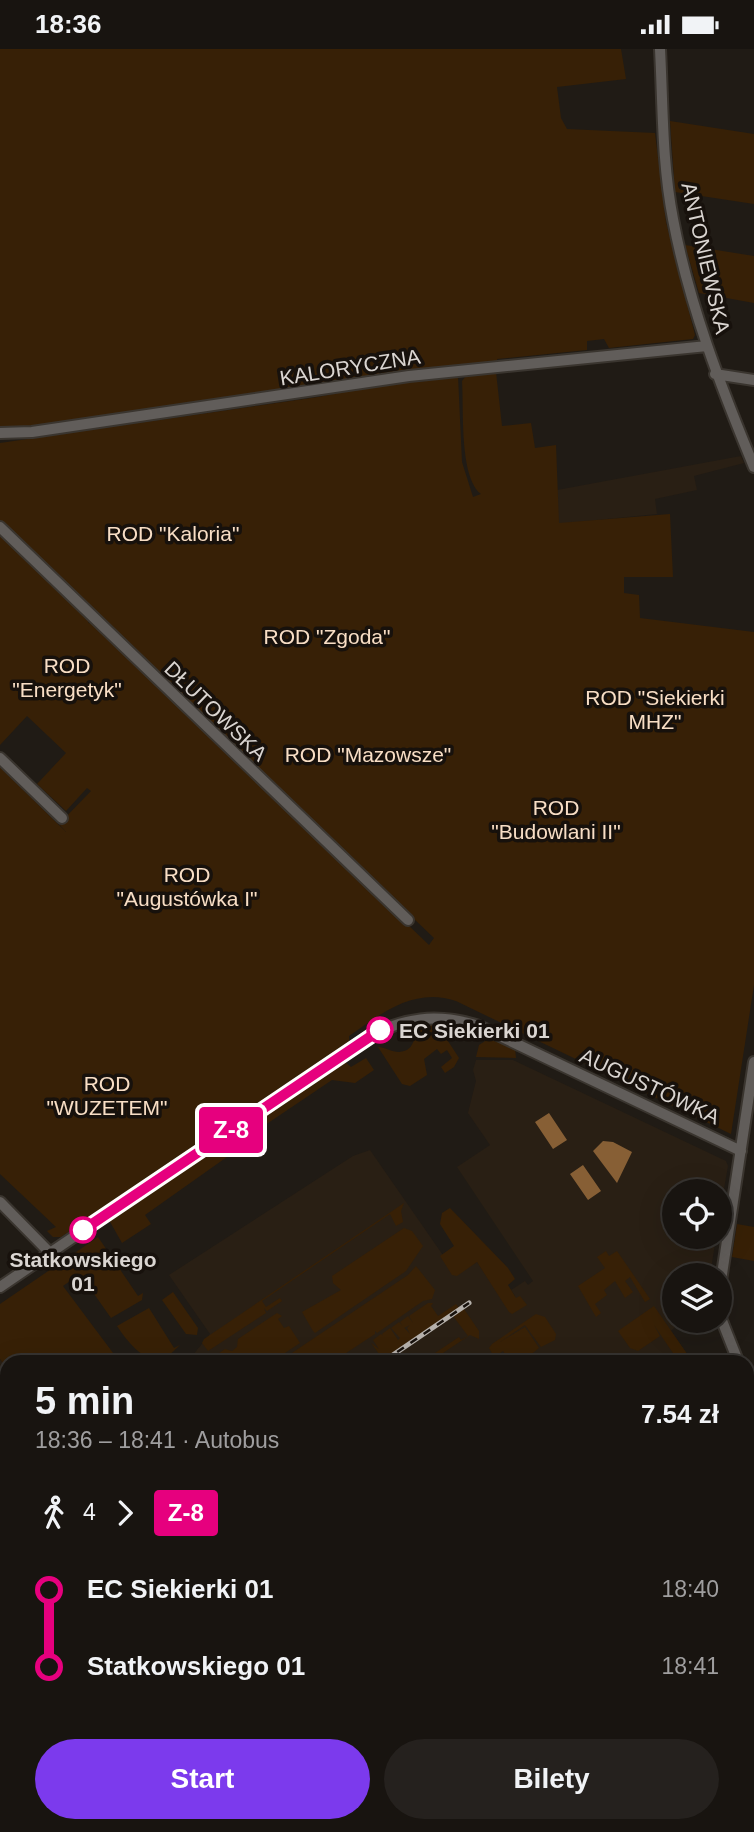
<!DOCTYPE html>
<html lang="pl">
<meta charset="utf-8">
<style>
body{margin:0;font-family:Arial,sans-serif;background:#25211e;color:#f1f3f6;height:100vh;display:flex;flex-direction:column;font-size:26px;white-space:nowrap}
*{box-sizing:border-box;margin:0}
p{font-size:23px;color:#9f9e9f}
.icon{flex:none;width:38px;height:38px;fill:none;stroke:currentColor;stroke-width:2;stroke-linecap:round;stroke-linejoin:round}
.map{position:relative;flex:1;overflow:hidden}
.drawer{position:absolute;left:0px;top:1306px;width:754px;height:478px;display:flex;flex-direction:column;background:#181410;border-radius:21px 21px 0 0;box-shadow:0 7px 28px #0002,0 0 0 2px #363330}
.drawer>*{flex:none}
.badge{padding:0 14px;border-radius:5px;font-size:24px;line-height:46px}
.tools{position:absolute;left:662px;top:1130px;display:grid;gap:14px}
.tools a{display:grid;place-items:center;width:70px;height:70px;border-radius:50%;background:#181410;box-shadow:0 7px 28px #0002,0 0 0 2px #363330;font-size:35px}
.map>.badge{position:absolute;translate:-50% -50%;box-shadow:0 0 0 4px #fff}
.legs{display:flex;align-items:center;gap:10px;height:77px;padding:0 35px;font-size:23px}
.legs p{margin-inline-start:auto}
.head{display:flex;align-items:center;justify-content:space-between;height:119px;padding:0 35px}
h1{font-size:38px;font-weight:700;line-height:52px}
.primary-button{display:flex;gap:14px;margin-top:auto;padding:14px 35px}
.primary-button a{flex:1;height:80px;border-radius:42px;background:#7c3aed;color:#fff;font-size:28px;font-weight:700;line-height:80px;text-align:center}
.primary-button a+a{background:#25211e;color:#f1f3f6}
ul{padding:0 35px;list-style:none}
li{display:flex;align-items:center;gap:24px;height:77px;font-size:26px}
li i{display:grid;place-items:center;width:10px;height:100%;margin:0 9px;background:currentColor}
li i::after{content:'';width:18px;height:18px;margin:-9px;border:5px solid;border-radius:50%;background:#181410}
li p{margin-inline-start:auto}
li:first-child i{background:linear-gradient(#0000 50%,currentColor 0)}
li:last-child i{background:linear-gradient(currentColor 50%,#0000 0)}
.status{display:flex;justify-content:space-between;align-items:center;height:49px;padding:0 35px;background:#181410;direction:ltr}
.status svg{height:19px;fill:currentColor}
.map>svg:first-child{display:block}
</style>
<div class="status"><b>18:36</b><svg viewBox="0 0 49 12"><path d="M0 12V9h3v3zM5 12V6h3v6zM10 12V3h3v9zM15 12V0h3v12zM26 1h20v11H26zM47 4h2v5h-2z"/></svg></div>
<div class="map">
<svg width="754" height="1783" viewBox="0 0 754 1783">
<rect width="100%" height="100%" fill="#201b15"/>
<!-- built -->
<path fill="#291f14" d="M 741,407 L 744,414 L 694,427 L 697,441 L 655,450 L 657,465 L 558,475 L 557,441 Z
M 476,1011 L 513,1011 L 726,1112 L 728,1117 L 719,1168 L 719,1143 L 674,1143 L 674,1188 L 716,1188 L 710,1227 L 674,1227 L 674,1272 L 681,1272 L 671,1282 L 692,1312 L 188,1312 L 210,1285 L 169,1226 L 353,1107 L 370,1101 L 456,1225 L 477,1213 L 505,1254 L 515,1247 L 511,1241 L 525,1232 L 528,1236 L 533,1232 L 457,1118 L 490,1096 L 468,1064 L 476,1032 L 473,1021 Z
M 0,1310 L 7,1320 L 7,1522 L 0,1511 Z
M 747,1394 L 754,1404 L 754,1783 L 0,1783 L 7,1754 L 7,1776 L 747,1776 Z"/>
<!-- green -->
<path fill="#372006" d="M 0,0 L 621,0 L 626,30 L 557,38 L 561,69 L 567,80 L 655,84 L 666,173 L 695,286 L 693,290 L 609,299 L 604,290 L 587,292 L 587,301 L 497,310 L 498,313 L 415,324 L 419,333 L 458,327 L 462,413 L 473,448 L 481,445 C 459,428 464,359 462,332 L 466,327 L 496,323 L 502,377 L 531,374 L 535,399 L 556,396 L 559,474 L 670,465 L 673,528 L 624,528 L 624,544 L 639,546 L 640,569 L 754,583 L 754,936 L 731,1085 L 456,952 C 414,938 382,964 349,987 L 349,993 L 61,1188 L 53,1188 L 47,1182 L 56,1178 L 0,1125 L 0,718 L 66,783 L 59,775 L 91,742 L 87,739 L 66,762 L 37,735 L 66,704 L 27,667 L 0,696 L 0,484 L 90,571 L 88,574 L 94,575 L 429,896 L 434,889 L 0,474 L 0,394 L 318,348 L 388,334 L 384,325 L 143,360 L 143,364 L 0,382 Z
M 670,72 L 754,85 L 754,155 L 675,143 Z
M 685,196 L 754,207 L 754,254 L 699,244 Z
M 439,973 L 464,978 L 470,984 L 466,987 L 452,982 L 446,989 L 459,1009 L 454,1018 L 445,1024 L 441,1018 L 452,1009 L 447,1001 L 441,1005 L 437,1000 L 424,1010 L 427,1026 L 410,1037 L 402,1035 L 378,998 C 384,998 392,1003 399,1003 C 418,1002 412,983 422,974 Z
M 490,989 L 515,999 L 516,1009 L 476,1008 L 479,996 Z
M 366,1009 L 374,1021 L 355,1034 L 332,1031 L 237,1095 L 234,1103 L 145,1166 L 151,1175 L 122,1194 L 109,1171 L 344,1012 L 351,1018 Z
M 404,1154 L 401,1162 L 403,1173 L 396,1177 L 390,1165 L 262,1252 L 266,1258 L 280,1249 L 282,1252 L 267,1262 L 264,1259 L 266,1264 L 208,1302 L 202,1294 L 204,1290 Z
M 450,1159 L 508,1219 L 515,1230 L 508,1236 L 516,1249 L 520,1247 L 527,1256 L 512,1265 L 509,1263 L 477,1213 L 457,1227 L 452,1226 L 440,1207 L 454,1197 L 440,1175 L 442,1164 Z
M 737,1175 L 754,1178 L 754,1212 L 732,1208 Z
M 404,1179 L 412,1182 L 423,1197 L 406,1222 L 315,1284 L 313,1282 L 302,1263 L 341,1241 L 333,1234 L 332,1227 Z
M 98,1188 L 138,1247 L 143,1244 L 142,1251 L 111,1269 L 80,1225 L 63,1237 L 119,1312 L 7,1312 L 7,1320 L 0,1310 L 0,1255 Z
M 606,1202 L 609,1207 L 617,1202 L 650,1250 L 645,1253 L 630,1228 L 625,1232 L 633,1243 L 625,1249 L 615,1232 L 604,1241 L 607,1246 L 595,1255 L 601,1264 L 596,1268 L 578,1237 L 605,1219 L 597,1208 Z
M 416,1217 L 435,1241 L 432,1250 L 423,1252 L 377,1284 L 375,1282 L 375,1285 L 334,1312 L 280,1312 L 408,1226 Z
M 173,1243 L 198,1279 L 197,1286 L 186,1285 L 162,1251 Z
M 428,1254 L 433,1254 L 431,1257 L 438,1267 L 456,1255 L 459,1259 L 380,1312 L 382,1309 L 371,1294 L 379,1300 L 373,1291 L 381,1285 L 383,1287 L 382,1285 L 390,1279 L 398,1291 L 400,1289 L 391,1279 L 399,1273 L 410,1285 L 407,1279 L 410,1276 L 404,1279 L 400,1273 L 408,1267 L 413,1274 L 409,1267 Z
M 654,1257 L 692,1312 L 674,1312 L 677,1310 L 654,1276 L 660,1287 L 638,1302 L 630,1299 L 618,1282 Z
M 149,1259 L 174,1299 L 180,1296 L 163,1312 C 143,1313 127,1292 117,1277 Z
M 464,1260 L 479,1282 L 479,1290 L 470,1286 L 437,1308 L 423,1312 L 459,1288 L 461,1291 L 468,1287 L 453,1267 Z
M 277,1264 L 282,1267 L 278,1270 L 284,1279 L 289,1277 L 300,1294 L 273,1312 L 208,1312 L 225,1300 L 232,1302 L 237,1298 L 238,1290 Z
M 536,1265 L 545,1268 L 556,1285 L 555,1291 L 541,1298 L 525,1276 L 500,1293 L 525,1278 L 539,1299 L 524,1311 L 510,1312 L 503,1302 L 494,1308 L 489,1299 L 492,1295 Z"/>
<!-- water -->
<path fill="#875f35" d="M 549,1064 L 567,1091 L 553,1100 L 535,1073 Z
M 603,1092 L 613,1093 L 632,1103 L 617,1134 L 593,1102 Z
M 583,1116 L 601,1142 L 588,1151 L 570,1125 Z"/>
<g fill="none" stroke-linecap="round" stroke-linejoin="round">
<defs>
<path id="minor" d="M 660,0 C 663,57 662,114 673,170 C 689,256 721,338 754,418
M 715,325 L 754,331
M 0,384 L 32,383 L 409,327 L 707,297
M 0,478 L 408,871
M 0,709 L 62,769
M 0,1153 L 50,1204
M 0,1238 L 365,990 C 403,968 437,964 479,977 L 741,1102
M 719,1245 L 754,1013
M 719,1264 L 738,1312
M 747,1334 L 754,1348"/>
</defs>
<!-- minor casing -->
<use href="#minor" stroke="#3a352f" stroke-width="14"/>
<!-- minor -->
<use href="#minor" stroke="#615d5a" stroke-width="10"/>
<defs>
<path id="rail" d="M 384,1312 L 469,1254
M 747,1540 L 754,1536
M 747,1566 L 754,1560
M 747,1596 L 754,1590
M 1,1783 L 7,1764
M 43,1783 L 52,1776
M 368,1783 L 378,1776
M 406,1783 L 416,1776
M 420,1783 L 430,1776
M 438,1783 L 448,1776
M 460,1783 L 470,1776
M 481,1783 L 491,1776
M 501,1783 L 512,1776
M 523,1783 L 533,1776"/>
</defs>
<!-- rail casing -->
<use href="#rail" stroke="#b5b0ab" stroke-width="5"/>
<!-- rail -->
<use href="#rail" stroke="#17110c" stroke-width="2.5" stroke-dasharray="8" stroke-linecap="butt"/>
</g>
<g fill="none" stroke-linecap="round" stroke-linejoin="round">
<defs>
<path id="line-1" d="M 83,1181 L 380,981"/>
</defs>
<!-- line-1 casing -->
<use href="#line-1" stroke="#fff" stroke-width="16"/>
<!-- line-1 -->
<use href="#line-1" stroke="#e6007e" stroke-width="10"/>
</g>
<!-- markers -->
<g fill="#fff" stroke="#e6007e" stroke-width="3.5">
<circle cx="380" cy="981" r="12"/>
<circle cx="83" cy="1181" r="12"/>
</g>
<g text-anchor="middle" dominant-baseline="central" stroke-width="7" stroke-linejoin="round" paint-order="stroke">
<!-- street labels -->
<g font-size="21" fill="#dad5d1" stroke="#17110c">
<text transform="translate(706 209) rotate(77)">ANTONIEWSKA</text>
<text transform="translate(350 318) rotate(-9)">KALORYCZNA</text>
<text transform="translate(216 662) rotate(44)">DŁUTOWSKA</text>
<text transform="translate(650 1037) rotate(25)">AUGUSTÓWKA</text>
</g>
<!-- park labels -->
<g font-size="21" fill="#f8dec5" stroke="#17110c">
<text x="173" y="484">ROD "Kaloria"</text>
<text x="327" y="587">ROD "Zgoda"</text>
<text x="67" y="616">ROD<tspan x="67" dy="24">"Energetyk"</tspan></text>
<text x="655" y="648">ROD "Siekierki<tspan x="655" dy="24">MHZ"</tspan></text>
<text x="368" y="705">ROD "Mazowsze"</text>
<text x="556" y="758">ROD<tspan x="556" dy="24">"Budowlani II"</tspan></text>
<text x="187" y="825">ROD<tspan x="187" dy="24">"Augustówka I"</tspan></text>
<text x="107" y="1034">ROD<tspan x="107" dy="24">"WUZETEM"</tspan></text>
</g>
<!-- stop labels -->
<g font-size="21" font-weight="bold" fill="#dad5d1" stroke="#17110c" text-anchor="start">
<text x="399" y="981">EC Siekierki 01</text>
<text x="83" y="1210" text-anchor="middle">Statkowskiego<tspan x="83" dy="24">01</tspan></text>
</g>
</g>
</svg>
<div class="tools">
<a><svg class="icon" aria-label="locate" viewBox="0 0 24 24"><circle cx="12" cy="12" r="6"/><path d="M12 2v4M12 18v4M2 12h4M18 12h4"/></svg></a>
<a><svg class="icon" aria-label="layers" viewBox="0 0 24 24"><path d="M12 4l9 5-9 5-9-5zM3 14l9 5 9-5"/></svg></a>
</div>
<b class="badge" style="left:231px;top:1081px;background:#e6007e;color:#fff">Z-8</b>
<section class="drawer">
<div class="head"><div><h1>5 min</h1><p>18:36 – 18:41 · Autobus</p></div><b>7.54 zł</b></div>
<div class="legs"><svg class="icon" aria-label="walk" viewBox="0 0 24 24"><circle cx="13" cy="4" r="2"/><path d="M13 8l-2 6 4 7M11 14l-3 7M7 12l3-4h3l4 4"/></svg>4<svg class="icon" aria-label="forward" viewBox="0 0 24 24"><path d="M9 5l7 7-7 7"/></svg><b class="badge" style="background:#e6007e;color:#fff">Z-8</b></div>
<ul>
<li><i style="color:#e6007e"></i><b>EC Siekierki 01</b><p>18:40</p></li>
<li><i style="color:#e6007e"></i><b>Statkowskiego 01</b><p>18:41</p></li>
</ul>
<div class="primary-button"><a>Start</a><a>Bilety</a></div>
</section>
</div>
